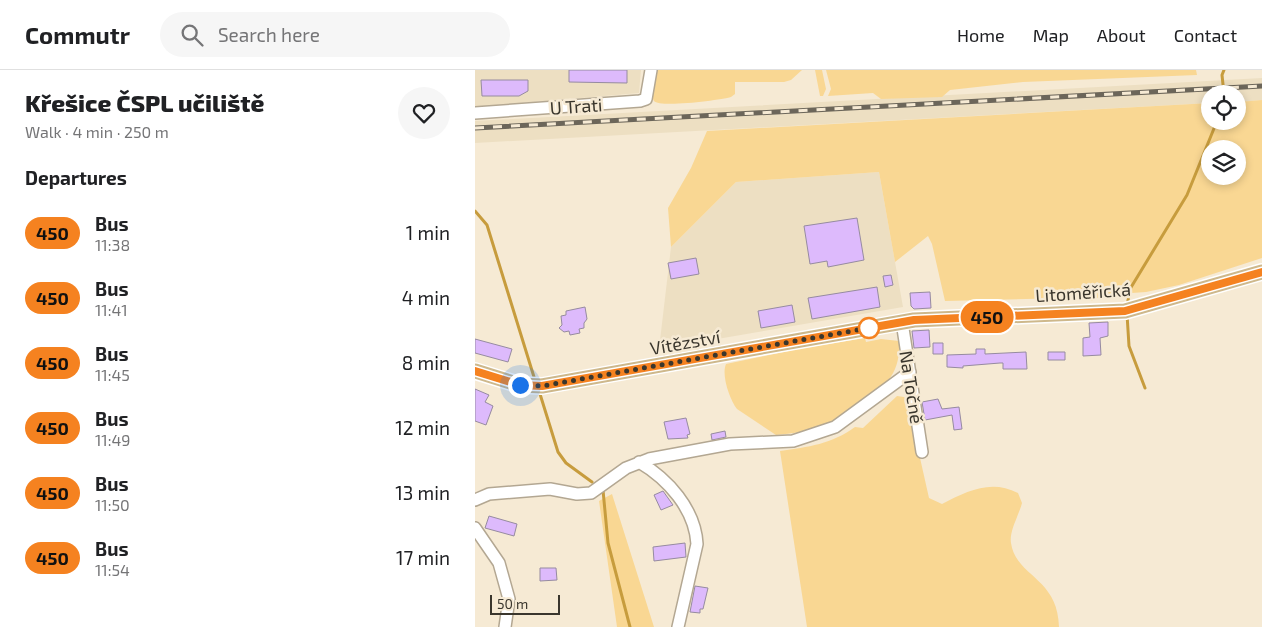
<!DOCTYPE html>
<meta charset="utf-8">
<style>
body{margin:0;font-family:"Exo 2",sans-serif;background:#f6f6f6;color:#202124;height:100vh;display:flex;flex-direction:column;font-size:19px;white-space:nowrap}
*{box-sizing:border-box;margin:0}
p{font-size:16px;color:#757577}
.icon{flex:none;width:28px;height:28px;fill:none;stroke:currentColor;stroke-width:2;stroke-linecap:round;stroke-linejoin:round}
.map{position:relative;flex:1;overflow:hidden}
.panel{display:flex;flex-direction:column;background:#fff;width:475px}
.panel>*{flex:none}
.badge{padding:0 10px;border-radius:16px;font-size:18px;line-height:32px}
.fabs{position:absolute;left:726px;top:15px;display:grid;gap:10px}
.fabs a{display:grid;place-items:center;width:45px;height:45px;border-radius:50%;background:#fff;box-shadow:0 2px 8px #0003;font-size:25px}
.scale{position:absolute;left:15px;bottom:12px;width:70px;box-sizing:border-box;padding-left:5px;border:2px solid #3a362d;border-top:0;font-size:14px;line-height:18px;white-space:nowrap;color:#3a362d;-webkit-text-stroke:4px #f6ead4;paint-order:stroke}
.you{position:absolute;width:25px;height:25px;margin:-12px;border:4px solid #fff;border-radius:50%;background:#1a73e8;box-shadow:0 0 0 8px #1a73e833}
.map>.badge{position:absolute;translate:-50% -50%;box-shadow:0 0 0 2px #fff}
h2{padding:0 25px;font-size:19px;line-height:45px}
.round{display:grid;place-items:center;flex:none;width:52px;height:52px;border-radius:26px;background:#f6f6f6}
.headline{display:flex;align-items:center;justify-content:space-between;height:85px;padding:0 25px}
h1{font-size:24px;font-weight:800;line-height:38px}
ul{padding:0;list-style:none}
li{display:flex;align-items:center;gap:15px;height:65px;padding:0 25px}
li div{flex:1}
li b{display:block;font-size:19px}
li em{font-style:normal}
li .badge{min-width:55px;font-weight:700;text-align:center}
header{display:flex;align-items:center;gap:30px;box-sizing:border-box;height:70px;padding:0 25px;background:#fff;border-bottom:1px solid #e0e0e0}
header strong{font-size:24px}
nav{display:flex;gap:28px;margin-inline-start:auto;font-size:18px}
.search{width:350px;height:45px;background:#f6f6f6;display:flex;align-items:center;gap:12px;box-sizing:border-box;padding:0 18px;border-radius:28px;color:#757577;font-size:19px}
main{display:flex;flex:1;min-height:0}
.map>svg:first-child{display:block}
</style>
<header>
<strong>Commutr</strong>
<div class="search"><svg class="icon" aria-label="search" viewBox="0 0 24 24"><circle cx="10" cy="10" r="6"/><path d="M15 15l6 6"/></svg>Search here</div>
<nav><a>Home</a><a>Map</a><a>About</a><a>Contact</a></nav>
</header>
<main>
<section class="panel">
<div class="headline"><div><h1>Křešice ČSPL učiliště</h1><p>Walk · 4 min · 250 m</p></div><a class="round"><svg class="icon" aria-label="heart" viewBox="0 0 24 24"><path d="M12 20l-8-8c-3-5 5-10 8-4 3-6 11-1 8 4z"/></svg></a></div>
<h2>Departures</h2>
<ul>
<li><span class="badge" style="background:#f58220;color:#111">450</span><div><b>Bus</b><p>11:38</p></div><em>1 min</em></li>
<li><span class="badge" style="background:#f58220;color:#111">450</span><div><b>Bus</b><p>11:41</p></div><em>4 min</em></li>
<li><span class="badge" style="background:#f58220;color:#111">450</span><div><b>Bus</b><p>11:45</p></div><em>8 min</em></li>
<li><span class="badge" style="background:#f58220;color:#111">450</span><div><b>Bus</b><p>11:49</p></div><em>12 min</em></li>
<li><span class="badge" style="background:#f58220;color:#111">450</span><div><b>Bus</b><p>11:50</p></div><em>13 min</em></li>
<li><span class="badge" style="background:#f58220;color:#111">450</span><div><b>Bus</b><p>11:54</p></div><em>17 min</em></li>
</ul>
</section>
<div class="map">
<svg width="787" height="557" viewBox="0 0 787 557">
<rect width="100%" height="100%" fill="#f6ead4"/>
<!-- built -->
<path fill="#eddfc2" d="M 0,0 L 166,0 L 164,23 L 0,37 Z
M 787,8 L 787,30 L 763,32 L 762,24 L 735,24 L 735,33 L 0,73 L 0,51 Z
M 404,102 L 428,237 L 184,279 L 196,177 L 261,112 Z"/>
<!-- green -->
<path fill="#f9d793" fill-rule="evenodd" d="M 178,0 L 327,0 L 316,10 L 309,12 L 260,12 L 260,24 L 256,27 C 246,30 185,38 179,31 C 174,24 178,8 178,0 Z
M 340,0 L 347,0 L 351,19 L 348,26 L 345,26 Z
M 351,0 L 721,0 L 722,5 L 548,12 L 475,20 L 467,27 L 406,29 L 398,23 L 353,26 L 356,19 Z
M 787,30 L 787,188 L 704,215 L 671,222 L 628,225 L 617,231 L 590,228 L 470,231 L 457,174 L 453,166 L 420,192 L 404,102 L 261,112 L 196,177 L 193,138 L 216,98 L 232,61 L 735,33 L 735,51 L 762,51 L 763,32 ZM 735,79 L 762,79 L 762,106 L 735,106 Z
M 390,268 L 391,272 L 406,269 L 424,271 C 426,304 410,316 387,334 C 380,339 373,346 365,350 C 347,360 321,363 301,365 L 262,339 C 255,330 246,305 251,294 L 323,279 Z
M 422,326 L 429,327 L 432,330 L 454,428 L 467,434 C 492,421 516,409 543,423 L 547,433 C 544,445 534,461 536,473 C 541,507 583,507 584,557 L 332,557 L 305,381 C 333,377 357,374 380,357 L 388,358 Z
M 137,424 L 179,557 L 142,557 L 124,431 Z"/>
<g fill="none" stroke-linecap="round" stroke-linejoin="round">
<!-- stream -->
<path stroke="#c79c3d" stroke-width="3" d="M 749,24 L 747,5 L 749,0
M 0,141 L 12,155 L 59,307
M 652,236 L 655,219 L 712,125 L 742,51
M 652,244 L 654,276 L 670,318
M 65,324 L 83,382 L 91,393 L 117,412
M 128,420 L 133,473 L 155,557"/>
</g>
<!-- building -->
<path fill="#ddbafc" stroke="#968ba0" d="M 94,0 L 152,0 L 152,13 L 94,12 Z
M 6,10 L 53,10 L 53,21 L 44,26 L 7,26 Z
M 382,148 L 389,190 L 353,197 L 352,191 L 335,194 L 329,156 Z
M 221,188 L 224,204 L 196,209 L 193,193 Z
M 416,205 L 418,215 L 410,217 L 408,206 Z
M 402,217 L 405,237 L 337,249 L 333,228 Z
M 455,222 L 456,238 L 439,239 L 436,236 L 435,223 Z
M 317,235 L 320,252 L 286,258 L 283,241 Z
M 110,237 L 112,249 L 109,253 L 109,258 L 104,259 L 105,263 L 95,265 L 94,261 L 89,262 L 84,258 L 87,255 L 86,246 L 91,245 L 91,241 Z
M 633,252 L 633,266 L 625,268 L 626,285 L 608,286 L 608,268 L 615,267 L 614,253 Z
M 454,260 L 455,277 L 439,278 L 437,261 Z
M 0,269 L 37,279 L 33,292 L 0,283 Z
M 458,273 L 468,273 L 468,284 L 458,284 Z
M 501,279 L 510,279 L 510,284 L 551,282 L 552,299 L 528,299 L 528,293 L 525,293 L 488,296 L 488,298 L 472,297 L 472,285 L 501,284 Z
M 573,282 L 590,282 L 590,290 L 573,290 Z
M 0,319 L 14,325 L 10,332 L 18,336 L 11,355 L 0,351 Z
M 463,329 L 467,339 L 484,337 L 487,359 L 479,360 L 477,345 L 450,350 L 447,332 Z
M 211,348 L 215,364 L 212,365 L 213,368 L 193,369 L 189,352 Z
M 250,361 L 251,367 L 237,370 L 236,364 Z
M 188,421 L 198,435 L 186,440 L 179,425 Z
M 14,446 L 42,454 L 39,466 L 10,458 Z
M 210,473 L 211,487 L 179,491 L 178,477 Z
M 65,498 L 81,498 L 82,510 L 65,511 Z
M 220,516 L 233,518 L 228,539 L 225,539 L 225,543 L 215,542 Z"/>
<g fill="none" stroke-linecap="round" stroke-linejoin="round">
<defs>
<path id="minor" d="M 0,43 L 165,31 L 171,29 L 176,0
M 427,252 L 447,382
M 164,392 C 193,409 220,439 222,474 L 203,557
M 0,430 L 14,424 L 75,419 L 102,424 L 116,423 L 151,398 L 174,389 L 255,374 L 318,371 L 360,357 L 435,302
M 0,458 L 24,493 L 34,529 L 30,557"/>
<path id="major" d="M 0,301 L 45,315 L 67,316 L 439,250 L 650,241 L 787,202"/>
</defs>
<!-- minor casing -->
<use href="#minor" stroke="#b3a792" stroke-width="14"/>
<!-- major casing -->
<use href="#major" stroke="#fff" stroke-width="18"/>
<!-- minor -->
<use href="#minor" stroke="#fff" stroke-width="11"/>
<!-- major -->
<use href="#major" stroke="#ceb88b" stroke-width="15"/>
<defs>
<path id="rail" d="M 0,58 L 787,16"/>
</defs>
<!-- rail casing -->
<use href="#rail" stroke="#6c665a" stroke-width="5"/>
<!-- rail -->
<use href="#rail" stroke="#f6ead4" stroke-width="3" stroke-dasharray="9" stroke-linecap="butt"/>
</g>
<g fill="none" stroke-linecap="round" stroke-linejoin="round">
<defs>
<path id="line" d="M 0,301 L 45,315 L 67,316 L 439,250 L 650,241 L 787,202"/>
</defs>
<!-- line casing -->
<use href="#line" stroke="#fff" stroke-width="11"/>
<!-- line -->
<use href="#line" stroke="#f58220" stroke-width="8"/>
<!-- walk -->
<path stroke="#3a362d" stroke-width="5" stroke-dasharray="0 9" d="M 45,315 L 67,316 L 394,258"/>
</g>
<!-- markers -->
<circle fill="#fff" stroke="#f58220" stroke-width="2.5" cx="394" cy="258" r="10"/>
<g text-anchor="middle" dominant-baseline="central" stroke-width="5" stroke-linejoin="round" paint-order="stroke">
<!-- street labels -->
<g font-size="18" fill="#3a362d" stroke="#f6ead4">
<text transform="translate(101 36) rotate(-4)">U Trati</text>
<text transform="translate(608 222) rotate(-4)">Litoměřická</text>
<text transform="translate(210 272) rotate(-10)">Vítězství</text>
<text transform="translate(437 317) rotate(81)">Na Točně</text>
</g>
</g>
</svg>
<div class="fabs">
<a><svg class="icon" aria-label="locate" viewBox="0 0 24 24"><circle cx="12" cy="12" r="6"/><path d="M12 2v4M12 18v4M2 12h4M18 12h4"/></svg></a>
<a><svg class="icon" aria-label="layers" viewBox="0 0 24 24"><path d="M12 4l9 5-9 5-9-5zM3 14l9 5 9-5"/></svg></a>
</div>
<div class="scale">50 m</div>
<div class="you" style="left:45px;top:315px"></div>
<b class="badge" style="left:512px;top:247px;background:#f58220;color:#111">450</b>
</div>
</main>
